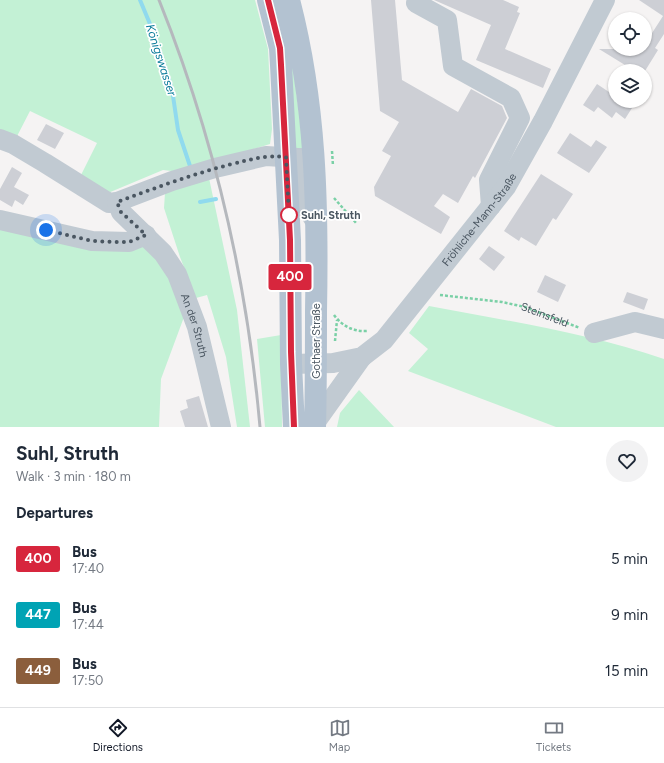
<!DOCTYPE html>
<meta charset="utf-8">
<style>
body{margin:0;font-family:Figtree,sans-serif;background:#f2f2f3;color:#1f2937;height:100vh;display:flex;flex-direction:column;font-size:15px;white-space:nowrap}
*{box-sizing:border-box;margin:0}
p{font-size:13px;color:#747a83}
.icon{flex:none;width:22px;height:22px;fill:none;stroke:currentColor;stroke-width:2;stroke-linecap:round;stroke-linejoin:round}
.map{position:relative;height:427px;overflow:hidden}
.panel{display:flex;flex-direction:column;background:#fff;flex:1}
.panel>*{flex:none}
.badge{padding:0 8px;border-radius:3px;font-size:14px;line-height:26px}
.tools{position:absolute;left:608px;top:12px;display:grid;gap:8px}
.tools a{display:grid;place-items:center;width:44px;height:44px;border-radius:50%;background:#fff;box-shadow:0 1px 3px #0004;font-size:20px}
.you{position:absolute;width:20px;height:20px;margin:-10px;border:3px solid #fff;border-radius:50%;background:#1a73e8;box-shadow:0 0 0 6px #1a73e833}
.map>.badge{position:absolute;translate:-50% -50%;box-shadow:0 0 0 2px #fff}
h2{padding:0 16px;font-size:15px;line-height:36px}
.round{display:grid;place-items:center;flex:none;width:42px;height:42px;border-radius:21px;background:#f2f2f3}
.summary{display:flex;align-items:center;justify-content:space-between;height:68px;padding:0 16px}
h1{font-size:19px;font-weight:700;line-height:30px}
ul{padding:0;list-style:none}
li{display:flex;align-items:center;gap:12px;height:56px;padding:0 16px}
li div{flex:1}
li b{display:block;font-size:15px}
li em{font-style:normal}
li .badge{min-width:44px;font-weight:700;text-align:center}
.menu{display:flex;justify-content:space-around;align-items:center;height:56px;border-top:1px solid #e0e1e3;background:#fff;font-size:11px;color:#747a83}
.menu a{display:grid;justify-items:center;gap:2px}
.menu .current{color:#111827}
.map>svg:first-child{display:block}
</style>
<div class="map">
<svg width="664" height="427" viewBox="0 0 664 427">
<rect width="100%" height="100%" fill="#f5f3f3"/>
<!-- green -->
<path fill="#c3f1d5" d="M 0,0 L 255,0 L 268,49 L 272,129 L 270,144 L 180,172 L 163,170 L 108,193 L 80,177 L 97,143 L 30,111 L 13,144 L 0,139 Z
M 279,0 L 293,66 L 304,154 L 295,148 Z
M 209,178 L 237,310 L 250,427 L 237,427 L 226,357 L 207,295 L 196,298 L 180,257 L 164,208 L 165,193 Z
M 0,225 L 143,242 L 169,276 L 184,317 L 161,379 L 159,427 L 0,427 Z
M 429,306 C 508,321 588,333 664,359 L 664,427 L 556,427 L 408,371 L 428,349 L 409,333 Z
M 281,335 L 282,427 L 265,427 L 257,339 Z
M 359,390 L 394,427 L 337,427 L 340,413 Z"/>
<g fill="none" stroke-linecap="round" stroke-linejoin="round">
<!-- stream -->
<path stroke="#90daee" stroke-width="4" d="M 140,0 L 155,36 L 172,89 L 178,130 L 190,166
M 200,202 L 216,199"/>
</g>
<!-- building -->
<path fill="#cdcfd5" d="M 371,0 L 395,0 L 402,80 L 458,112 L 471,89 L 502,106 L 507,118 L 475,178 L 473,176 L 458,203 L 443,194 L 434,206 L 450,217 L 441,234 L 375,196 L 374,187 L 391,156 L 382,151 L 399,122 L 380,111 Z
M 434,0 L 503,0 L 519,7 L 517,12 L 520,13 L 505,49 L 551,69 L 543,88 L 476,60 L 491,25 Z
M 639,0 L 664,0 L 664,34 L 655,48 L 658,50 L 645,71 L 621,71 L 625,65 L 599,49 L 645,49 L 645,44 L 663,16 Z
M 597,84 L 615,96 L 615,101 L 622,101 L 632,108 L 625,119 L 616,112 L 612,118 L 598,107 L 594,112 L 583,105 Z
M 46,124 L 64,133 L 55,149 L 37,140 Z
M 570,133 L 591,147 L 596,140 L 607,147 L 589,173 L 557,153 Z
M 12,167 L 22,173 L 14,187 L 29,195 L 23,205 L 15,200 L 12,207 L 0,200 L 0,189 Z
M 541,174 L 573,194 L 556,220 L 553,218 L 536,246 L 521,237 L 519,241 L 504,231 Z
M 489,246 L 505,257 L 494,271 L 479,259 Z
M 545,275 L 566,285 L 558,302 L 537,292 Z
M 627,292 L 648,299 L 644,310 L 623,302 Z
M 199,396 L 208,427 L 185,427 L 180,411 L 188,408 L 186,400 Z"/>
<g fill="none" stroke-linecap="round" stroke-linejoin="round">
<!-- path -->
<g stroke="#7ad0a6" stroke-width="2.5" stroke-dasharray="3 2" stroke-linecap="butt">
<path d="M 332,151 L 333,166"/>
<path d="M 334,198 L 357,224"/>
<path id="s1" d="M 440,295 L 502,302 L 525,307 L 580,328"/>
<path d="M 334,315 C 342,326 354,332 367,331"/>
<path d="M 335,341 L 337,320"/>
</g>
<!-- minor -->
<g stroke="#c1cad2" stroke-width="20">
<path d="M 416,3 L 447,20 L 453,66 L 511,98 L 520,118 L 489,180 L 491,206"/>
<path d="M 0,139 L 13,144 L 45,163 L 109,203 L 117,202 L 172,181 L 215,168 L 266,156 L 314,159"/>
<path d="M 301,158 L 305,202 L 313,218"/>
<path id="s2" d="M 117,202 L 121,212 L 163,253 L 177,274 L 197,327 L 221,427"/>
<path d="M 0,220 L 92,241 L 129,242 L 146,235"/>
<path d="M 594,333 L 635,322 L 664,329"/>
<path id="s3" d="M 291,364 L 333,363 L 362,357 L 384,340 L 506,187 L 543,121 L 605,0"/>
<path d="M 315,423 L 362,357"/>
</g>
<!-- major -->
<path stroke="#b3c2d1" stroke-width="22" d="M 268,0 L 280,48 L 281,65 L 290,240 L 291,364 L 294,427
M 289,0 C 316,103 318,206 316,312 C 316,350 316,389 315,427"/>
<!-- rail -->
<path stroke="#b5b8bd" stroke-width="3" d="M 159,0 C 214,137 247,280 260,427"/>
</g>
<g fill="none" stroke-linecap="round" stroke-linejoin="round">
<defs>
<path id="line" d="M 268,0 L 280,48 L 281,65 L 290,240 L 291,352 L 294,427"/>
</defs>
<!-- line casing -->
<use href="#line" stroke="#fff" stroke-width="9"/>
<!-- line -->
<use href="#line" stroke="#d7263d" stroke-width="6"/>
<!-- walk -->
<path stroke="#4a5661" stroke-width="4" stroke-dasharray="0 7.2" d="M 46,230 L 92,241 L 117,242 L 129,242 L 146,235 L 121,212 L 117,202 C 155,188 193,174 232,164 C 253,159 265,155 286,157 L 289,215"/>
</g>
<!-- markers -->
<circle fill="#fff" stroke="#d7263d" stroke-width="2" cx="289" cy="215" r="8"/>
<g text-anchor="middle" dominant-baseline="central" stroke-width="3.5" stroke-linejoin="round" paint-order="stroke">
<!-- stop labels -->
<g font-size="11" font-weight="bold" fill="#4a5661" stroke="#fff" text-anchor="start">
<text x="301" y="215">Suhl, Struth</text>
</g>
<!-- street labels -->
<g font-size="11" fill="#4a5661" stroke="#fff">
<text stroke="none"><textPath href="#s3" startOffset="253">Fröhliche-Mann-Straße</textPath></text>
<text stroke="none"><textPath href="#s1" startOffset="107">Steinsfeld</textPath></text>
<text stroke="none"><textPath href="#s2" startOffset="149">An der Struth</textPath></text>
<text transform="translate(316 341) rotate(-90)">Gothaer Straße</text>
</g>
<!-- water labels -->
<g font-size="12" font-style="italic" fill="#0c7c9b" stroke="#fff">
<text transform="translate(161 60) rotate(72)">Königswasser</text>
</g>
</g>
</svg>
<div class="tools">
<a><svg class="icon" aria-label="locate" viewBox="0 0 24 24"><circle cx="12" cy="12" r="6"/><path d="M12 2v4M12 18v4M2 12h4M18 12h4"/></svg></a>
<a><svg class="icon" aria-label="layers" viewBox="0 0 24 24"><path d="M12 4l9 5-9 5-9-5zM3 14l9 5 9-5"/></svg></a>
</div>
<div class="you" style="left:46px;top:230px"></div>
<b class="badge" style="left:290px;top:277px;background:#d7263d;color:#fff">400</b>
</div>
<section class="panel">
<div class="summary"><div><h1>Suhl, Struth</h1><p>Walk · 3 min · 180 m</p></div><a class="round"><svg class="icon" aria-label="heart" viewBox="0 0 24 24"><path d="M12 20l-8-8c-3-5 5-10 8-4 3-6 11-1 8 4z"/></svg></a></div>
<h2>Departures</h2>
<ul>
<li><span class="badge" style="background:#d7263d;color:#fff">400</span><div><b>Bus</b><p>17:40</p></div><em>5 min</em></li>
<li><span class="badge" style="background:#00a3b4;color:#fff">447</span><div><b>Bus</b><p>17:44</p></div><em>9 min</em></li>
<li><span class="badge" style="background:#8b5e3c;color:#fff">449</span><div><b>Bus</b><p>17:50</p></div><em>15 min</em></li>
</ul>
</section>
<nav class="menu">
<a class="current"><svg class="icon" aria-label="directions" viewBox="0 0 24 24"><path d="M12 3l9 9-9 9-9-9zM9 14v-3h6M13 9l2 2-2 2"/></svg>Directions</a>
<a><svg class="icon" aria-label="map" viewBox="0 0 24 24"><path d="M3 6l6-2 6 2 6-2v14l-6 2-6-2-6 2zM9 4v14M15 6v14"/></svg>Map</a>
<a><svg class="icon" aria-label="tickets" viewBox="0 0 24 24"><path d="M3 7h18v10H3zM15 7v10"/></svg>Tickets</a>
</nav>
